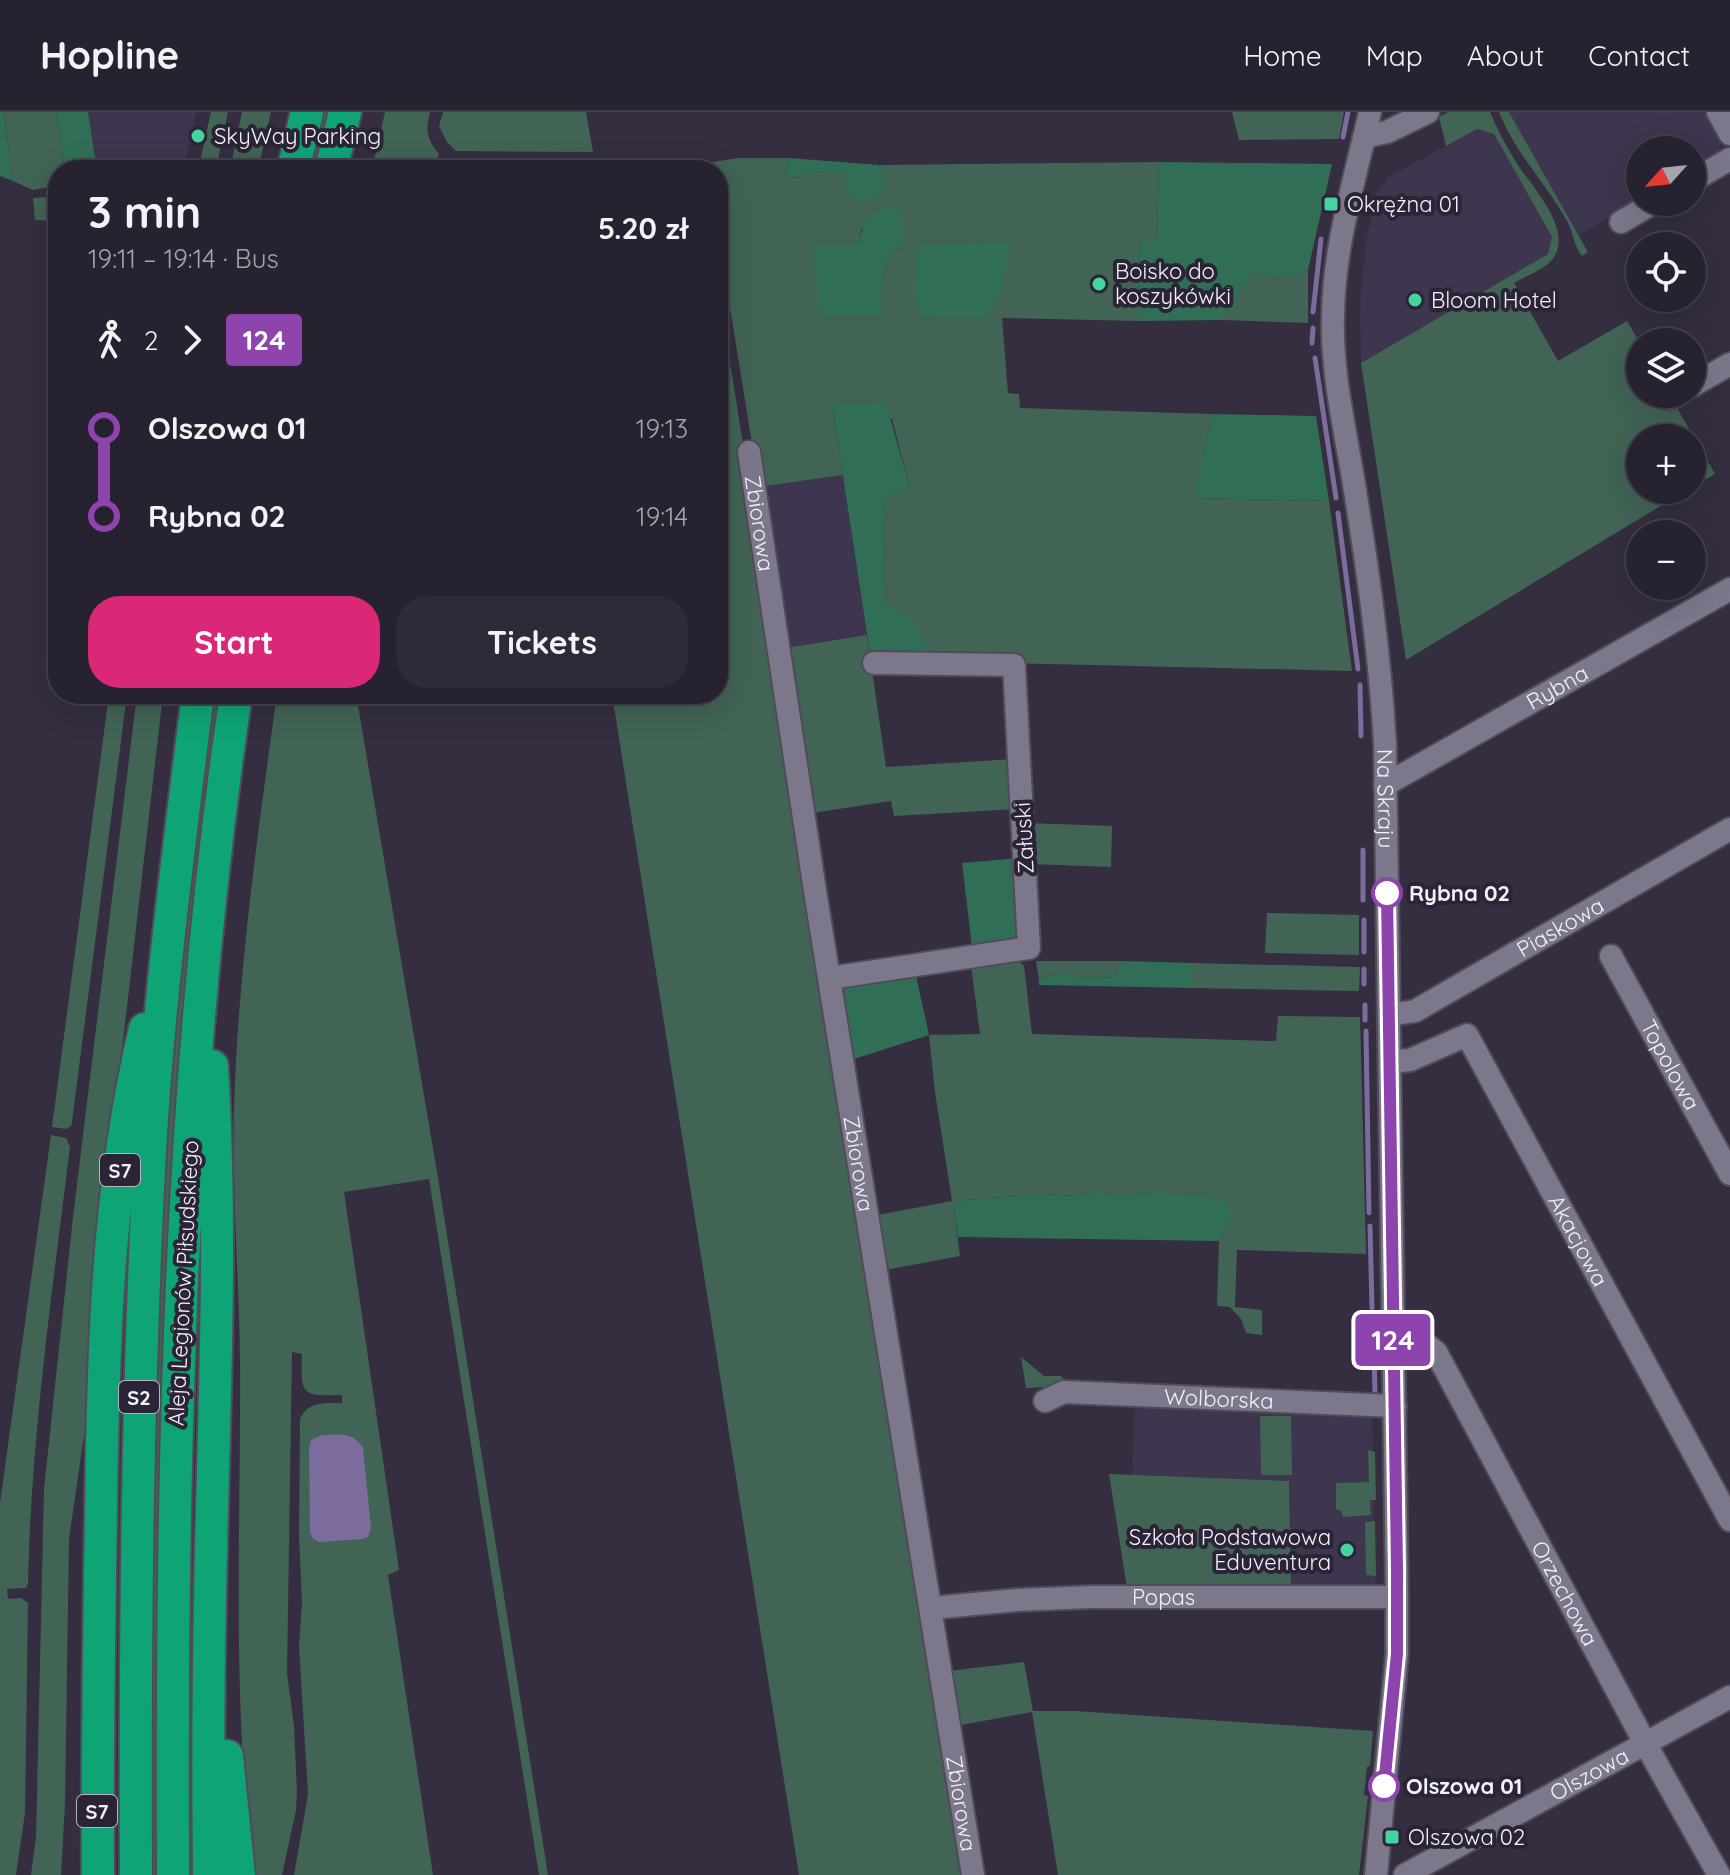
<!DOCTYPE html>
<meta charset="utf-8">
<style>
body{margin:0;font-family:Quicksand,sans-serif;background:#2f2a38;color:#f1f3f6;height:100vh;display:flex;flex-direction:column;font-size:30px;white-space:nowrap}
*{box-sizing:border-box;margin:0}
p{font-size:26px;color:#a4a4ab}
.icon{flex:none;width:44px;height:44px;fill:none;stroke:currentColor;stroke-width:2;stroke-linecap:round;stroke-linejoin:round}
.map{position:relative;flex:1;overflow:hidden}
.details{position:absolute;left:48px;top:48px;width:680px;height:544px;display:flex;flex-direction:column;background:#272230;border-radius:32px;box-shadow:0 8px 32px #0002,0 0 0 2px #433f4c}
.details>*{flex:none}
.badge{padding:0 16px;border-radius:6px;font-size:28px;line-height:52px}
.needle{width:52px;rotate:243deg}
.tools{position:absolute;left:1626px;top:24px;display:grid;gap:16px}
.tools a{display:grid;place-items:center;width:80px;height:80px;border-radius:50%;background:#272230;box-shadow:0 8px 32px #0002,0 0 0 2px #433f4c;font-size:40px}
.map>.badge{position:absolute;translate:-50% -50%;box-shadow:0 0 0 4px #fff}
.legs{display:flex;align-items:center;gap:12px;height:88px;padding:0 40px;font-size:26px}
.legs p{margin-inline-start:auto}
.headline{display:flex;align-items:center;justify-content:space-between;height:136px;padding:0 40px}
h1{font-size:44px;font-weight:700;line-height:60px}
.button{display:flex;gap:16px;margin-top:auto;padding:16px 40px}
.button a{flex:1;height:92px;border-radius:32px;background:#db2777;color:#fff;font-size:32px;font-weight:700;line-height:92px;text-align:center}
.button a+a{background:#2f2a38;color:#f1f3f6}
ul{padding:0 40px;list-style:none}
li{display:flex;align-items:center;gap:28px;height:88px;font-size:30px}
li i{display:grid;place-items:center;width:12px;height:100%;margin:0 10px;background:currentColor}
li i::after{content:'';width:20px;height:20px;margin:-10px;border:6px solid;border-radius:50%;background:#272230}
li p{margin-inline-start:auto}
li:first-child i{background:linear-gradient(#0000 50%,currentColor 0)}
li:last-child i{background:linear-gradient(currentColor 50%,#0000 0)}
header{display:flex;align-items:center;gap:48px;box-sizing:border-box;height:112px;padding:0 40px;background:#272230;border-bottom:2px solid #433f4c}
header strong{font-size:38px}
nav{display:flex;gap:44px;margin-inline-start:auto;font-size:28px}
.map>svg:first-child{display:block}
</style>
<header>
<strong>Hopline</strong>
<nav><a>Home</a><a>Map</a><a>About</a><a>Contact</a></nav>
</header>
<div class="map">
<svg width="1730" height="1763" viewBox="0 0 1730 1763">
<rect width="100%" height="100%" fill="#342e40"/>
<!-- built -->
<path fill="#3e354e" d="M 88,0 L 196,0 L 184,58 L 125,58 L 124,53 L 96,54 Z
M 1509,0 L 1707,0 L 1722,26 L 1719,42 L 1692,58 L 1692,38 L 1640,38 L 1640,88 L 1579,123 Z
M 1477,17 L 1494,21 L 1552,125 L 1548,142 L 1361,251 L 1360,189 L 1367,125 L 1376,82 L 1389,65 Z
M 843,363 L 867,523 L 790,535 L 764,374 Z
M 1135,1292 L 1372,1302 L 1376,1475 L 1291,1476 L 1289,1369 L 1132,1363 Z"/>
<!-- green -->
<path fill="#416454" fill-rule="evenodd" d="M 4,0 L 56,0 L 65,58 L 58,58 L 58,73 L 33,78 L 13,69 Z
M 211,0 L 228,0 L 218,47 L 204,56 L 199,54 Z
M 242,0 L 271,0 L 258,58 L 230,58 Z
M 321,0 L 331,0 L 318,58 L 308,58 Z
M 385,0 L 430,0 C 425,19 427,27 439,42 L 436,48 L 424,52 L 422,58 L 372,58 Z
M 443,0 L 586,0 L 593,40 L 456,39 L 447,30 L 439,14 Z
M 1232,0 L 1344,0 L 1339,27 L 1239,28 Z
M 1448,0 L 1490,0 C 1497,17 1506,34 1516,50 C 1530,73 1577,120 1551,149 C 1542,158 1525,165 1514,171 L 1558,249 L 1627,209 L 1640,231 L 1640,282 L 1669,282 L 1715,362 L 1692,375 L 1692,326 L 1640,326 L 1640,378 L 1687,378 L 1406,548 L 1361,251 L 1548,142 L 1552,125 L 1494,22 L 1477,17 L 1446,34 L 1439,5 Z
M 1499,0 L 1509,0 L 1588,140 L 1582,144 C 1573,133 1574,121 1567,109 C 1546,71 1515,41 1499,0 Z
M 739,46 L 789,46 L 785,62 L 794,66 L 822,59 L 846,62 L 849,81 L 887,69 L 879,53 L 1159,50 L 1157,130 L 1140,129 L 1139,209 L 1002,206 L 1008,281 L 1019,282 L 1020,296 L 1212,302 L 1195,386 L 1329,389 L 1352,559 L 924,549 L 894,498 L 884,490 L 885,385 L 904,381 L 909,372 L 892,307 L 832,292 L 843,363 L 759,375 L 718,121 L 718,58 L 707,58 L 712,50 ZM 862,116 L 901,133 L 887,149 L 880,182 L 812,134 L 857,133 Z
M 530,53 L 688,53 L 694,58 L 529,58 Z
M 58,84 L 58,109 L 35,108 L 33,86 Z
M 1308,158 L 1308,211 L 1222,208 L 1252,160 L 1285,166 Z
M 718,181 L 734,275 L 966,1763 L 799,1763 L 612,582 L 718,582 Z
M 867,523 L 886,655 L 1014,647 L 1017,697 L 894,704 L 891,689 L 812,701 L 785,536 Z
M 109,582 L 127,582 L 72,1010 L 71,1014 L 66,1017 L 52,1015 Z
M 137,582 L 163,582 L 124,921 L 100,1093 L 86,1310 L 69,1427 L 65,1692 L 61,1763 L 31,1763 L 36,1725 L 44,1377 L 73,1105 Z
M 214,582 L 223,582 L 159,1763 L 150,1763 C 150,1640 147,1517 151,1395 C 159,1123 172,850 214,582 Z
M 277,582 L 356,582 L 438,1066 L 548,1763 L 539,1763 L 429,1067 L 344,1080 L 399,1458 L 388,1463 L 433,1763 L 294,1763 L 308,1682 L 299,1534 L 302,1492 L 299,1424 L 300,1307 C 308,1289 325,1291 342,1291 L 342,1283 C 303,1284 300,1285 302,1242 L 292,1240 L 287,1561 L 294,1614 L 297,1680 L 296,1698 L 282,1763 L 254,1763 C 231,1592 241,1422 240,1250 C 239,1166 232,1081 234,997 C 238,858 258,719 277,582 Z
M 1027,711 L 1112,714 L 1111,755 L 1030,752 Z
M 1267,801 L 1359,803 L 1359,843 L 1265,841 Z
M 970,846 L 1018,848 L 1024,854 L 1032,922 L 1276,929 L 1278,904 L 1360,905 L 1366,1142 L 1237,1138 L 1235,1195 L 1262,1198 L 1262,1223 L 1246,1221 L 1241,1207 L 1230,1195 L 1217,1194 L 1219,1129 L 1231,1105 L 1150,1080 L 1120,1084 L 1099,1079 L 1070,1084 L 1046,1082 L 953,1089 L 960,1144 L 885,1158 L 877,1103 L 952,1089 L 935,980 L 929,923 L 980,922 Z
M 1036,849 L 1124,849 L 1112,866 L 1075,865 L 1061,860 L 1039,868 Z
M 1192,851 L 1360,855 L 1359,879 L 1192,876 Z
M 51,1023 L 66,1026 L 70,1035 C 52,1181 31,1326 28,1472 L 26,1476 L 7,1477 L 8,1487 L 21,1486 L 28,1491 L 25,1701 L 16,1763 L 0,1763 L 0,1391 Z
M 204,1098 L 199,1763 L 191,1763 L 191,1516 Z
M 1021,1245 L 1044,1264 L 1061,1264 L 1070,1274 L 1026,1276 Z
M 1260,1304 L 1291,1304 L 1292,1363 L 1261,1363 Z
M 1368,1338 L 1375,1340 L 1376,1388 L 1370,1388 L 1371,1403 L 1343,1405 L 1341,1399 L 1336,1397 L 1336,1371 L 1369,1370 Z
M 1109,1362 L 1289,1369 L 1291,1476 L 1127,1476 Z
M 1375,1409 L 1376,1464 L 1366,1463 L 1365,1410 Z
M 1024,1550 L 1033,1599 L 1075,1599 L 1373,1619 L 1370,1654 L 1367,1655 L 1364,1683 L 1368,1684 L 1359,1763 L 1058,1763 L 1032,1600 L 956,1614 L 948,1559 Z"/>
<!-- forest -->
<path fill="#306f55" d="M 0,0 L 4,0 L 13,69 L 0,64 Z
M 56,0 L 88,0 L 97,58 L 65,58 Z
M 789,46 L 879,53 L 887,69 L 876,86 L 859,89 L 849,81 L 845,62 L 822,59 L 794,66 L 785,62 Z
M 1159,50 L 1332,52 L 1308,158 L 1285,166 L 1252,161 L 1222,208 L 1139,209 L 1140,129 L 1157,129 Z
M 893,93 L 902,103 L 901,133 L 887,149 L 880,182 L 883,204 L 821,203 L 812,133 L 857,133 C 866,106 867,102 893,93 Z
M 1011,130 L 1002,174 L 986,206 L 921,204 L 915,184 L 916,133 Z
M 886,291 L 909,372 L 905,381 L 885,385 L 884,490 C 912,511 925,509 924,549 L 871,548 L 832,292 Z
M 1212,302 L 1316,304 L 1329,389 L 1194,386 Z
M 1021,746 L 1026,828 L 972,834 L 962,751 Z
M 1124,849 L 1192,851 L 1192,876 L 1039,873 L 1039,868 L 1061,860 L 1075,865 L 1112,866 Z
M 915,859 L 929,923 L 851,948 L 838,873 Z
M 1099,1079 L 1120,1084 L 1150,1080 L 1225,1087 L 1231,1105 L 1219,1129 L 958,1125 L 953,1089 L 1046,1082 L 1070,1084 Z"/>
<!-- water -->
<path fill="#7c6b9d" d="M 322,1323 C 339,1323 353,1319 363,1336 L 371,1416 L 368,1425 L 363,1427 L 319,1430 L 313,1427 L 310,1420 L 309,1336 L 311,1328 Z"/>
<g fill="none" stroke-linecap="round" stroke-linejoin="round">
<!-- stream -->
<path stroke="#7c6b9d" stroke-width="5" d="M 1343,25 L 1348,0
M 1313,200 L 1321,127
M 1312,231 L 1313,216
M 1315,246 L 1336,386
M 1338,401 L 1358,557
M 1360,573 L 1361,624
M 1363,738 L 1363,788
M 1364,808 L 1364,840
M 1364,857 L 1364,872
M 1365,893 L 1365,908
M 1366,919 L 1369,1101
M 1370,1114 L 1372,1196
M 1373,1218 L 1373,1226
M 1374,1242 L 1375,1281"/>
<defs>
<g id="minor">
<path id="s1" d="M 1370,0 C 1355,67 1334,133 1333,203 C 1331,259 1345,317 1354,372 C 1368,459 1380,543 1385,632 L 1397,1485 L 1397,1542 L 1376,1763"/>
<path d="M 1718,0 L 1730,22"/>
<path d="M 1364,25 L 1387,20 L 1428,0"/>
<path d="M 1692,69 L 1730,47"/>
<path d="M 1621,110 L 1655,90"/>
<path d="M 1692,274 L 1730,252"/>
<path d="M 1670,287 L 1678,282"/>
<path id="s2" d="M 749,340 L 815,779 L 973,1763"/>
<path id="s3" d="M 1385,673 L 1730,477"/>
<path id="s4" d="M 1611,844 L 1730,1062"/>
<path d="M 830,866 L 1029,836 L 1014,553 L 874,551"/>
<path id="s5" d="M 1389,903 L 1415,899 L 1730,717"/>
<path id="s6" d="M 1390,950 L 1410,948 L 1467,923 L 1730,1408"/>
<path id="s7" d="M 1393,1230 L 1423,1230 L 1436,1240 L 1645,1631 L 1719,1763"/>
<path id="s8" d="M 1045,1289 L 1064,1280 L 1395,1294"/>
<path id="s9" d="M 932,1496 L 1016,1488 L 1091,1485 L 1397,1485"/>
<path id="s10" d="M 1405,1763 L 1730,1585"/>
</g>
<path id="highway" d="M 293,58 L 307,0
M 331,58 L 345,0
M 227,1644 L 239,1763
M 98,1763 C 97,1642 99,1520 101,1399 C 103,1237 107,1075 145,917
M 136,1763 C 135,1521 137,1280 150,1038 C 159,886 179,734 198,582
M 173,1763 C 171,1368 178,973 236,582
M 209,1763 C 208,1672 208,1580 210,1489 C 213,1311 223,1133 212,954"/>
</defs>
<!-- minor casing -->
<use href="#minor" stroke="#504a59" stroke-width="26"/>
<!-- highway casing -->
<use href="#highway" stroke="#504a59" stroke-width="36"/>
<!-- minor -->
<use href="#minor" stroke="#7d778c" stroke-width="22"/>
<!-- highway -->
<use href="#highway" stroke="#0ea475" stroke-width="32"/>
</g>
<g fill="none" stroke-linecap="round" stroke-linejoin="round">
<defs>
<path id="line-1" d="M 1384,1674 L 1397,1542 L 1397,1458 L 1387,781"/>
</defs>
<!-- line-1 casing -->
<use href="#line-1" stroke="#fff" stroke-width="18"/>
<!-- line-1 -->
<use href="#line-1" stroke="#8e44ad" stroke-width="12"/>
</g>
<!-- markers -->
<g fill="#45d49f" stroke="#2a2436" stroke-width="3">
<circle cx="198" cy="24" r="8"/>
<rect x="1323" y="84" width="16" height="16" rx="4"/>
<circle cx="1099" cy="172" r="8"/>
<circle cx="1415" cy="188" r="8"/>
<circle cx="1347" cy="1438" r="8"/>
<rect x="1384" y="1717" width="16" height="16" rx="4"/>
</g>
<g fill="#fff" stroke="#8e44ad" stroke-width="4">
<circle cx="1387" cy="781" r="14"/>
<circle cx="1384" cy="1674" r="14"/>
</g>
<g text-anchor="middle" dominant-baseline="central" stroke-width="8" stroke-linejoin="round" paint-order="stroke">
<!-- shield labels -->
<g fill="#2a2436" stroke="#b7b3c1" stroke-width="2">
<rect x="100" y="1042" width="40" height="32" rx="6"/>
<rect x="119" y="1269" width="40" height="32" rx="6"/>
<rect x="77" y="1683" width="40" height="32" rx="6"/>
</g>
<g font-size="20" font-weight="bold" fill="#f3f0fc">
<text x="120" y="1058">S7</text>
<text x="139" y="1285">S2</text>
<text x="97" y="1699">S7</text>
</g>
<!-- poi labels -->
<g font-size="22" fill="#f3f0fc" stroke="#2a2436" text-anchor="start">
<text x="214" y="24">SkyWay Parking</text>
<text x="1347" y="92">Okrężna 01</text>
<text x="1115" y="159">Boisko do<tspan x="1115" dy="25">koszykówki</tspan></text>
<text x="1431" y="188">Bloom Hotel</text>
<text x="1331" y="1425" text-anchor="end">Szkoła Podstawowa<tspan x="1331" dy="25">Eduventura</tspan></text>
<text x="1408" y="1725">Olszowa 02</text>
</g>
<!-- street labels -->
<g font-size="22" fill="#f3f0fc" stroke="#2a2436">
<text stroke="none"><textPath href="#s2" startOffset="72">Zbiorowa</textPath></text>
<text stroke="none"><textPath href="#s3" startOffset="198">Rybna</textPath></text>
<text stroke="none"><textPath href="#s1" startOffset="694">Na Skraju</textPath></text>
<text transform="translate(1024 726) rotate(-93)">Załuski</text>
<text stroke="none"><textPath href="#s5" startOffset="194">Piaskowa</textPath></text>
<text stroke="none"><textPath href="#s4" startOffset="124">Topolowa</textPath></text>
<text stroke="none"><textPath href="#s2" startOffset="720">Zbiorowa</textPath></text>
<text stroke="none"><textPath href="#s6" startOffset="316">Akacjowa</textPath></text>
<text transform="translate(183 1171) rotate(-87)">Aleja Legionów Piłsudskiego</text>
<text stroke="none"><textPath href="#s8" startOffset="176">Wolborska</textPath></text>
<text stroke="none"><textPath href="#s7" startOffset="320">Orzechowa</textPath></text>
<text stroke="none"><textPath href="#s9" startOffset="232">Popas</textPath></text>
<text stroke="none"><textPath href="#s10" startOffset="210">Olszowa</textPath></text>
<text stroke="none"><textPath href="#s2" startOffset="1368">Zbiorowa</textPath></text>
</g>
<!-- stop labels -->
<g font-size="22" font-weight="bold" fill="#f3f0fc" stroke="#2a2436" text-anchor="start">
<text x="1409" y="781">Rybna 02</text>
<text x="1406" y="1674">Olszowa 01</text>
</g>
</g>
</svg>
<div class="tools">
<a><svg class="needle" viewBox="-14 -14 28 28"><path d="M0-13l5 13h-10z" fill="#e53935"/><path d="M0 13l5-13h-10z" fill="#a4a4ab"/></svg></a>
<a><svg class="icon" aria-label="locate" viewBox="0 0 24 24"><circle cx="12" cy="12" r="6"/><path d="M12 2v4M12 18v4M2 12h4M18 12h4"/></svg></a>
<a><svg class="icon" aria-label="layers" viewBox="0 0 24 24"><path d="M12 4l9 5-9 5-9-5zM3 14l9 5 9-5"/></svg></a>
<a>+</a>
<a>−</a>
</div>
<b class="badge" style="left:1393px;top:1228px;background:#8e44ad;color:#fff">124</b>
<section class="details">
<div class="headline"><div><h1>3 min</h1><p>19:11 – 19:14 · Bus</p></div><b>5.20 zł</b></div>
<div class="legs"><svg class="icon" aria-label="walk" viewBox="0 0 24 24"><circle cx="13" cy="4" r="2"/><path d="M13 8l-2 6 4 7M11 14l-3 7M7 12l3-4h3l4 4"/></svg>2<svg class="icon" aria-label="forward" viewBox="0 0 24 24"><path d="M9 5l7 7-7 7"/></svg><b class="badge" style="background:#8e44ad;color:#fff">124</b></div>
<ul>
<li><i style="color:#8e44ad"></i><b>Olszowa 01</b><p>19:13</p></li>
<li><i style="color:#8e44ad"></i><b>Rybna 02</b><p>19:14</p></li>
</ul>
<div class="button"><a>Start</a><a>Tickets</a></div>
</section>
</div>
